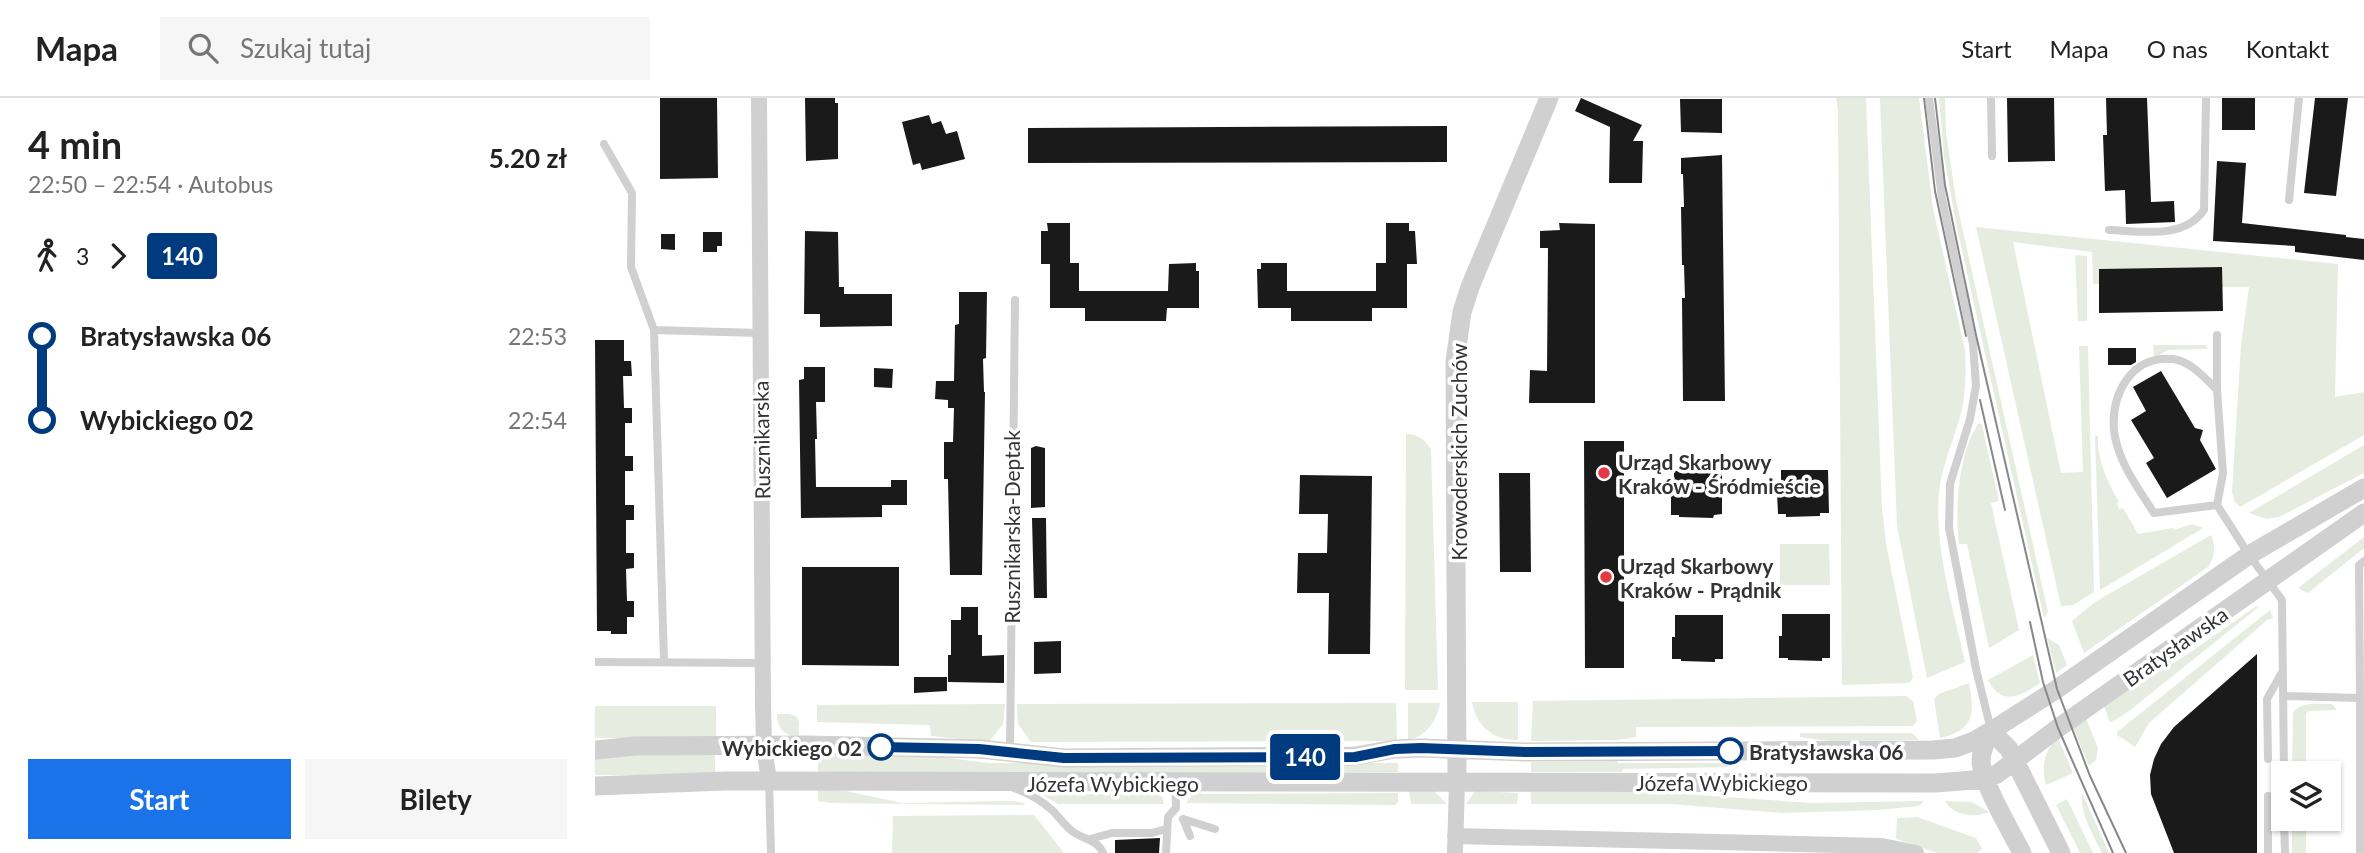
<!DOCTYPE html>
<html lang="pl">
<meta charset="utf-8">
<style>
body{margin:0;font-family:Lato,sans-serif;background:#f6f6f6;color:#222;height:100vh;display:flex;flex-direction:column;font-size:26px;white-space:nowrap}
*{box-sizing:border-box;margin:0}
p{font-size:23px;color:#767676}
.icon{flex:none;width:38px;height:38px;fill:none;stroke:currentColor;stroke-width:2;stroke-linecap:round;stroke-linejoin:round}
.map{position:relative;flex:1;overflow:hidden}
.drawer{display:flex;flex-direction:column;background:#fff;width:595px}
.drawer>*{flex:none}
.badge{padding:0 14px;border-radius:5px;font-size:24px;line-height:46px}
.tools{position:absolute;left:1676px;top:663px;display:grid;gap:14px}
.tools a{display:grid;place-items:center;width:70px;height:70px;border-radius:0px;background:#fff;box-shadow:0 2px 5px #0004;font-size:35px}
.map>.badge{position:absolute;translate:-50% -50%;box-shadow:0 0 0 4px #fff}
.legs{display:flex;align-items:center;gap:10px;height:77px;padding:0 28px;font-size:23px}
.legs p{margin-inline-start:auto}
.head{display:flex;align-items:center;justify-content:space-between;height:119px;padding:0 28px}
h1{font-size:38px;font-weight:700;line-height:52px}
.cta{display:flex;gap:14px;margin-top:auto;padding:14px 28px}
.cta a{flex:1;height:80px;border-radius:0px;background:#1a73e8;color:#fff;font-size:28px;font-weight:700;line-height:80px;text-align:center}
.cta a+a{background:#f6f6f6;color:#222}
ul{padding:0 28px;list-style:none}
li{display:flex;align-items:center;gap:24px;height:84px;font-size:26px}
li i{display:grid;place-items:center;width:10px;height:100%;margin:0 9px;background:currentColor}
li i::after{content:'';width:18px;height:18px;margin:-9px;border:5px solid;border-radius:50%;background:#fff}
li p{margin-inline-start:auto}
li:first-child i{background:linear-gradient(#0000 50%,currentColor 0)}
li:last-child i{background:linear-gradient(currentColor 50%,#0000 0)}
header{display:flex;align-items:center;gap:42px;box-sizing:border-box;height:98px;padding:0 35px;background:#fff;border-bottom:2px solid #e0e0e0}
header strong{font-size:33px}
nav{display:flex;gap:38px;margin-inline-start:auto;font-size:24px}
.search{width:490px;height:63px;background:#f6f6f6;display:flex;align-items:center;gap:18px;box-sizing:border-box;padding:0 24px;border-radius:0px;color:#767676;font-size:26px}
main{display:flex;flex:1;min-height:0}
.map>svg:first-child{display:block}
</style>
<header>
<strong>Mapa</strong>
<div class="search"><svg class="icon" aria-label="search" viewBox="0 0 24 24"><circle cx="10" cy="10" r="6"/><path d="M15 15l6 6"/></svg>Szukaj tutaj</div>
<nav><a>Start</a><a>Mapa</a><a>O nas</a><a>Kontakt</a></nav>
</header>
<main>
<section class="drawer">
<div class="head"><div><h1>4 min</h1><p>22:50 – 22:54 · Autobus</p></div><b>5.20 zł</b></div>
<div class="legs"><svg class="icon" aria-label="walk" viewBox="0 0 24 24"><circle cx="13" cy="4" r="2"/><path d="M13 8l-2 6 4 7M11 14l-3 7M7 12l3-4h3l4 4"/></svg>3<svg class="icon" aria-label="forward" viewBox="0 0 24 24"><path d="M9 5l7 7-7 7"/></svg><b class="badge" style="background:#003b80;color:#fff">140</b></div>
<ul>
<li><i style="color:#003b80"></i><b>Bratysławska 06</b><p>22:53</p></li>
<li><i style="color:#003b80"></i><b>Wybickiego 02</b><p>22:54</p></li>
</ul>
<div class="cta"><a>Start</a><a>Bilety</a></div>
</section>
<div class="map">
<svg width="1769" height="755" viewBox="0 0 1769 755">
<rect width="100%" height="100%" fill="#fff"/>
<!-- green -->
<path fill="#e6ecdf" d="M 1241,0 L 1271,0 L 1287,410 L 1291,446 L 1318,580 L 1314,585 L 1247,587 L 1243,13 Z
M 1285,0 L 1324,0 L 1338,111 L 1370,252 C 1371,272 1371,291 1367,311 C 1360,340 1347,365 1344,394 C 1339,451 1358,509 1370,564 L 1332,580 L 1302,428 Z
M 1344,0 L 1350,0 L 1351,34 L 1361,102 L 1453,514 L 1449,520 L 1361,125 L 1349,58 Z
M 1381,129 L 1743,166 L 1740,299 L 1769,294 L 1769,337 L 1645,409 L 1640,404 L 1637,394 L 1646,247 L 1654,189 L 1627,189 L 1627,169 L 1504,171 L 1504,186 L 1498,186 L 1497,154 L 1418,144 L 1466,375 L 1488,374 L 1484,248 L 1493,248 L 1499,494 L 1478,507 L 1466,508 Z
M 1480,157 L 1492,158 L 1492,223 L 1483,223 Z
M 1558,247 L 1611,247 L 1613,251 L 1573,252 L 1559,260 Z
M 1384,325 L 1387,327 L 1404,403 L 1396,405 L 1424,532 L 1394,550 L 1372,446 L 1364,446 C 1360,412 1363,354 1384,325 Z
M 811,336 C 823,336 831,342 836,352 L 843,592 L 810,592 Z
M 1500,338 L 1503,338 C 1502,363 1512,382 1524,404 L 1522,405 L 1524,411 L 1528,410 L 1543,436 L 1578,430 L 1579,432 L 1597,426 L 1608,430 L 1505,492 Z
M 1769,347 L 1769,375 L 1684,419 L 1671,421 L 1654,415 Z
M 1616,437 C 1621,449 1620,458 1613,469 L 1489,555 L 1477,523 L 1500,504 Z
M 1769,439 L 1769,450 L 1713,495 L 1703,490 Z
M 1185,446 L 1234,446 L 1235,487 L 1185,487 Z
M 1665,508 L 1534,613 L 1517,624 L 1514,623 L 1509,607 L 1593,556 L 1660,509 Z
M 1675,512 L 1678,520 L 1672,522 L 1554,625 L 1540,649 L 1522,637 L 1522,634 Z
M 1452,540 L 1464,547 L 1472,567 L 1461,575 Z
M 1438,557 L 1445,585 C 1426,598 1407,609 1393,582 Z
M 1374,585 C 1380,616 1379,632 1345,640 L 1339,601 L 1344,596 Z
M 1311,598 L 1318,603 L 1322,623 L 1318,628 L 1041,629 L 1041,639 L 1022,642 L 936,643 L 938,603 Z
M 877,604 L 921,604 L 923,605 L 923,642 C 899,643 881,628 877,604 Z
M 801,605 L 802,643 L 436,644 L 423,626 L 422,606 Z
M 813,605 L 845,605 C 842,622 831,639 813,642 Z
M 410,606 L 408,626 L 394,644 L 336,638 L 335,627 L 222,624 L 222,607 Z
M 1737,606 L 1742,612 L 1713,613 L 1711,616 L 1711,675 L 1697,675 L 1698,614 C 1708,603 1724,606 1737,606 Z
M 0,608 L 121,608 L 121,640 L 0,640 Z
M 182,616 L 195,616 L 202,619 L 204,625 L 204,640 C 190,637 182,631 182,616 Z
M 1491,620 L 1503,650 L 1501,662 L 1494,668 L 1478,629 Z
M 1205,635 L 1317,635 L 1324,642 L 1233,643 L 1205,639 Z
M 1463,640 L 1478,675 L 1451,687 C 1446,669 1449,653 1463,640 Z
M 223,653 L 323,656 L 393,665 L 803,665 L 803,674 L 223,677 Z
M 120,654 L 120,677 L 0,677 L 0,659 Z
M 1022,663 L 1023,665 L 1132,665 L 1133,669 L 1028,671 L 1027,674 L 936,674 L 936,664 Z
M 223,691 L 251,693 L 307,705 L 416,703 L 430,705 L 428,707 L 235,705 L 223,703 Z
M 814,693 L 839,693 L 852,706 L 816,706 Z
M 880,693 L 923,695 L 922,706 L 871,706 Z
M 605,694 L 606,696 L 803,695 L 803,704 L 800,707 L 591,705 L 597,697 Z
M 936,694 L 1060,694 L 1216,705 L 1329,703 L 1324,708 L 1282,712 L 1187,715 L 1075,706 L 936,706 Z
M 561,695 L 567,699 L 569,706 L 463,706 L 448,697 Z
M 1487,695 L 1514,755 L 1507,755 C 1498,736 1485,717 1487,695 Z
M 1472,701 L 1498,755 L 1485,755 L 1461,707 Z
M 1350,703 L 1377,704 L 1394,714 C 1380,720 1358,718 1350,703 Z
M 439,717 L 469,755 L 297,755 L 298,718 Z
M 1322,719 L 1381,740 L 1387,751 L 1382,755 L 1343,755 L 1301,741 L 1302,720 Z
M 1697,721 L 1711,721 L 1711,755 L 1697,755 Z"/>
<!-- building -->
<path fill="#1a1a1a" d="M 65,0 L 122,0 L 123,80 L 65,81 Z
M 210,0 L 240,0 L 240,5 L 243,5 L 243,61 L 211,63 Z
M 986,0 L 1047,27 L 1038,43 L 1048,43 L 1047,85 L 1014,85 L 1015,29 L 980,13 Z
M 1412,0 L 1459,0 L 1460,63 L 1413,64 Z
M 1511,0 L 1552,0 L 1556,104 L 1579,103 L 1580,124 L 1531,126 L 1530,92 L 1510,93 L 1508,37 L 1512,37 Z
M 1627,0 L 1660,0 L 1660,32 L 1627,32 Z
M 1720,0 L 1753,0 L 1741,98 L 1709,95 Z
M 1085,1 L 1127,1 L 1127,35 L 1086,34 Z
M 334,17 L 337,26 L 346,23 L 351,36 L 362,33 L 370,61 L 327,72 L 325,65 L 318,67 L 307,24 Z
M 852,28 L 852,64 L 433,65 L 433,30 Z
M 1127,57 L 1130,303 L 1088,303 L 1087,200 L 1090,200 L 1089,167 L 1087,167 L 1086,109 L 1089,109 L 1088,76 L 1086,76 L 1086,60 Z
M 1622,63 L 1651,65 L 1647,125 L 1751,137 L 1751,139 L 1769,141 L 1769,162 L 1700,154 L 1700,148 L 1618,143 Z
M 452,125 L 475,125 L 475,165 L 484,165 L 484,193 L 573,193 L 574,166 L 601,165 L 601,173 L 604,173 L 604,210 L 572,210 L 571,223 L 490,223 L 490,210 L 455,210 L 455,166 L 446,166 L 446,133 L 453,133 Z
M 791,125 L 814,125 L 814,133 L 820,133 L 822,166 L 812,166 L 812,210 L 777,210 L 777,223 L 696,223 L 696,210 L 663,210 L 662,171 L 666,171 L 666,165 L 692,165 L 692,193 L 781,193 L 781,165 L 791,165 Z
M 964,125 L 1000,126 L 1000,305 L 934,305 L 935,272 L 952,273 L 953,150 L 945,150 L 945,133 L 965,132 Z
M 210,133 L 243,134 L 244,189 L 249,189 L 249,196 L 297,196 L 297,228 L 225,229 L 225,216 L 209,216 Z
M 108,134 L 127,134 L 127,148 L 122,148 L 122,154 L 108,154 Z
M 66,136 L 80,136 L 80,152 L 66,151 Z
M 1627,169 L 1628,213 L 1504,215 L 1504,171 Z
M 364,194 L 392,194 L 391,260 L 388,261 L 389,294 L 390,294 L 387,477 L 355,477 L 353,381 L 349,381 L 349,344 L 358,344 L 359,310 L 353,310 L 353,302 L 340,301 L 341,283 L 359,283 L 360,227 L 364,226 Z
M 0,242 L 29,242 L 29,263 L 36,263 L 37,278 L 28,278 L 29,310 L 37,310 L 37,325 L 30,325 L 30,358 L 38,358 L 38,373 L 30,373 L 30,407 L 39,407 L 39,422 L 31,422 L 31,455 L 39,455 L 39,470 L 31,471 L 32,503 L 39,503 L 39,519 L 32,519 L 32,536 L 16,536 L 16,533 L 2,533 Z
M 1513,250 L 1541,250 L 1541,264 L 1536,267 L 1513,267 Z
M 209,269 L 230,269 L 230,304 L 221,304 L 222,341 L 220,341 L 221,389 L 296,389 L 296,382 L 312,382 L 312,407 L 287,407 L 287,419 L 206,420 L 204,282 L 209,281 Z
M 279,270 L 298,271 L 297,290 L 279,289 Z
M 1566,273 L 1600,330 L 1608,332 L 1605,342 L 1621,371 L 1572,400 L 1551,365 L 1559,360 L 1536,322 L 1551,313 L 1538,289 Z
M 989,343 L 1029,343 L 1029,570 L 990,570 Z
M 441,348 L 450,350 L 450,409 L 436,410 L 436,350 Z
M 1186,372 L 1233,372 L 1234,415 L 1225,415 L 1225,418 L 1191,419 L 1191,416 L 1183,416 L 1182,394 L 1186,394 Z
M 1079,373 L 1127,373 L 1127,416 L 1119,417 L 1118,420 L 1084,419 L 1084,417 L 1076,417 L 1076,395 L 1079,395 Z
M 904,375 L 935,375 L 936,474 L 905,474 Z
M 705,377 L 777,378 L 775,556 L 733,556 L 734,495 L 702,495 L 703,455 L 732,455 L 733,416 L 704,416 Z
M 437,420 L 451,420 L 452,500 L 439,500 Z
M 207,469 L 304,469 L 304,568 L 207,567 Z
M 366,509 L 383,509 L 383,537 L 387,537 L 387,558 L 409,557 L 409,585 L 353,584 L 353,557 L 356,557 L 356,522 L 366,522 Z
M 1187,516 L 1235,516 L 1235,560 L 1227,560 L 1227,563 L 1193,562 L 1193,560 L 1184,560 L 1184,538 L 1187,538 Z
M 1080,517 L 1128,517 L 1128,561 L 1120,561 L 1120,564 L 1086,563 L 1086,561 L 1077,561 L 1077,539 L 1080,539 Z
M 466,543 L 466,575 L 439,576 L 439,544 Z
M 1662,556 L 1662,755 L 1579,755 L 1556,696 L 1555,677 L 1559,661 L 1566,646 L 1579,629 Z
M 319,579 L 352,579 L 352,593 L 319,595 Z
M 565,740 L 564,755 L 520,755 L 520,742 Z"/>
<g fill="none" stroke-linecap="round" stroke-linejoin="round">
<!-- service -->
<path stroke="#d0d0d0" stroke-width="8" d="M 1334,0 L 1347,100 L 1378,246 L 1381,288 L 1375,321 L 1355,386 L 1354,430 L 1381,571 L 1396,632
M 1396,0 L 1397,58
M 9,46 L 37,95 L 36,169 L 59,232 L 69,563
M 1694,102 L 1704,0
M 1514,132 C 1546,133 1588,142 1609,112 L 1611,0
M 59,232 L 164,235
M 1622,292 L 1622,237
M 1622,407 L 1559,415 C 1543,390 1523,364 1519,333 C 1516,296 1536,257 1578,261 C 1595,263 1610,280 1622,292 L 1628,375 L 1622,407 L 1654,457 L 1687,502 L 1689,676
M 0,564 L 168,565
M 1688,598 L 1765,600 L 1765,755
M 1765,600 L 1764,467 L 1769,463
M 415,654 L 420,202
M 1673,661 L 1672,601 L 1686,576
M 174,683 L 176,755
M 419,690 C 433,695 446,702 457,712 C 464,719 469,727 477,733 C 488,742 501,740 508,755
M 1673,698 L 1673,755
M 588,721 L 620,731
M 588,721 L 595,738
M 1689,721 L 1690,755
M 495,741 L 517,735 L 557,735 L 571,731
M 571,755 L 573,719 L 581,710 L 580,685"/>
<!-- minor -->
<path stroke="#d0d0d0" stroke-width="16" d="M 164,0 L 168,606 L 169,648 L 174,683
M 860,738 L 1287,748 L 1321,755
M 860,755 L 862,684"/>
<!-- tertiary -->
<path stroke="#d0d0d0" stroke-width="19" d="M 1396,633 L 1414,651 L 1466,755
M 1396,633 C 1391,643 1386,653 1386,664 C 1388,687 1416,733 1427,755
M 0,652 L 40,648 L 213,647 L 385,651 L 469,660 L 760,658 L 800,651 L 826,650 L 930,654 L 1338,652 L 1360,650 L 1379,643 L 1396,633 L 1462,591 L 1654,457 L 1769,390
M 862,684 L 860,263 L 867,214 L 875,189 L 954,0
M 0,688 L 130,683 L 1340,685 L 1391,681 L 1402,676 L 1463,630 L 1769,415"/>
<!-- tram -->
<path stroke="#888" stroke-width="2" d="M 1329,0 L 1340,93 L 1371,238
M 1340,0 L 1350,87 L 1381,237 L 1462,591 L 1495,678 L 1531,755
M 1385,302 L 1410,412
M 1435,524 L 1448,584 L 1463,630 L 1518,755"/>
</g>
<g fill="none" stroke-linecap="round" stroke-linejoin="round">
<defs>
<path id="line-1" d="M 286,649 L 384,651 L 469,660 L 760,659 L 800,651 L 826,650 L 930,654 L 1135,653"/>
</defs>
<!-- line-1 casing -->
<use href="#line-1" stroke="#fff" stroke-width="16"/>
<!-- line-1 -->
<use href="#line-1" stroke="#003b80" stroke-width="10"/>
</g>
<!-- markers -->
<g fill="#e63946" stroke="#fff" stroke-width="2.5">
<circle cx="1009" cy="375" r="7"/>
<circle cx="1011" cy="479" r="7"/>
</g>
<g fill="#fff" stroke="#003b80" stroke-width="3.5">
<circle cx="286" cy="649" r="12"/>
<circle cx="1135" cy="653" r="12"/>
</g>
<g text-anchor="middle" dominant-baseline="central" stroke-width="7" stroke-linejoin="round" paint-order="stroke">
<!-- street labels -->
<g font-size="21" fill="#333" stroke="#fff">
<text transform="translate(166 342) rotate(-91)">Rusznikarska</text>
<text transform="translate(863 354) rotate(-90)">Krowoderskich Zuchów</text>
<text transform="translate(416 429) rotate(-90)">Rusznikarska-Deptak</text>
<text transform="translate(1580 548) rotate(-35)">Bratysławska</text>
<text x="1127" y="684">Józefa Wybickiego</text>
<text x="518" y="685">Józefa Wybickiego</text>
</g>
<!-- poi labels -->
<g font-size="21" font-weight="bold" fill="#333" stroke="#fff" text-anchor="start">
<text x="1023" y="363">Urząd Skarbowy<tspan x="1023" dy="24">Kraków - Śródmieście</tspan></text>
<text x="1025" y="467">Urząd Skarbowy<tspan x="1025" dy="24">Kraków - Prądnik</tspan></text>
</g>
<!-- stop labels -->
<g font-size="21" font-weight="bold" fill="#333" stroke="#fff" text-anchor="end">
<text x="267" y="649">Wybickiego 02</text>
<text x="1154" y="653" text-anchor="start">Bratysławska 06</text>
</g>
</g>
</svg>
<div class="tools">
<a><svg class="icon" aria-label="layers" viewBox="0 0 24 24"><path d="M12 4l9 5-9 5-9-5zM3 14l9 5 9-5"/></svg></a>
</div>
<b class="badge" style="left:710px;top:659px;background:#003b80;color:#fff">140</b>
</div>
</main>
